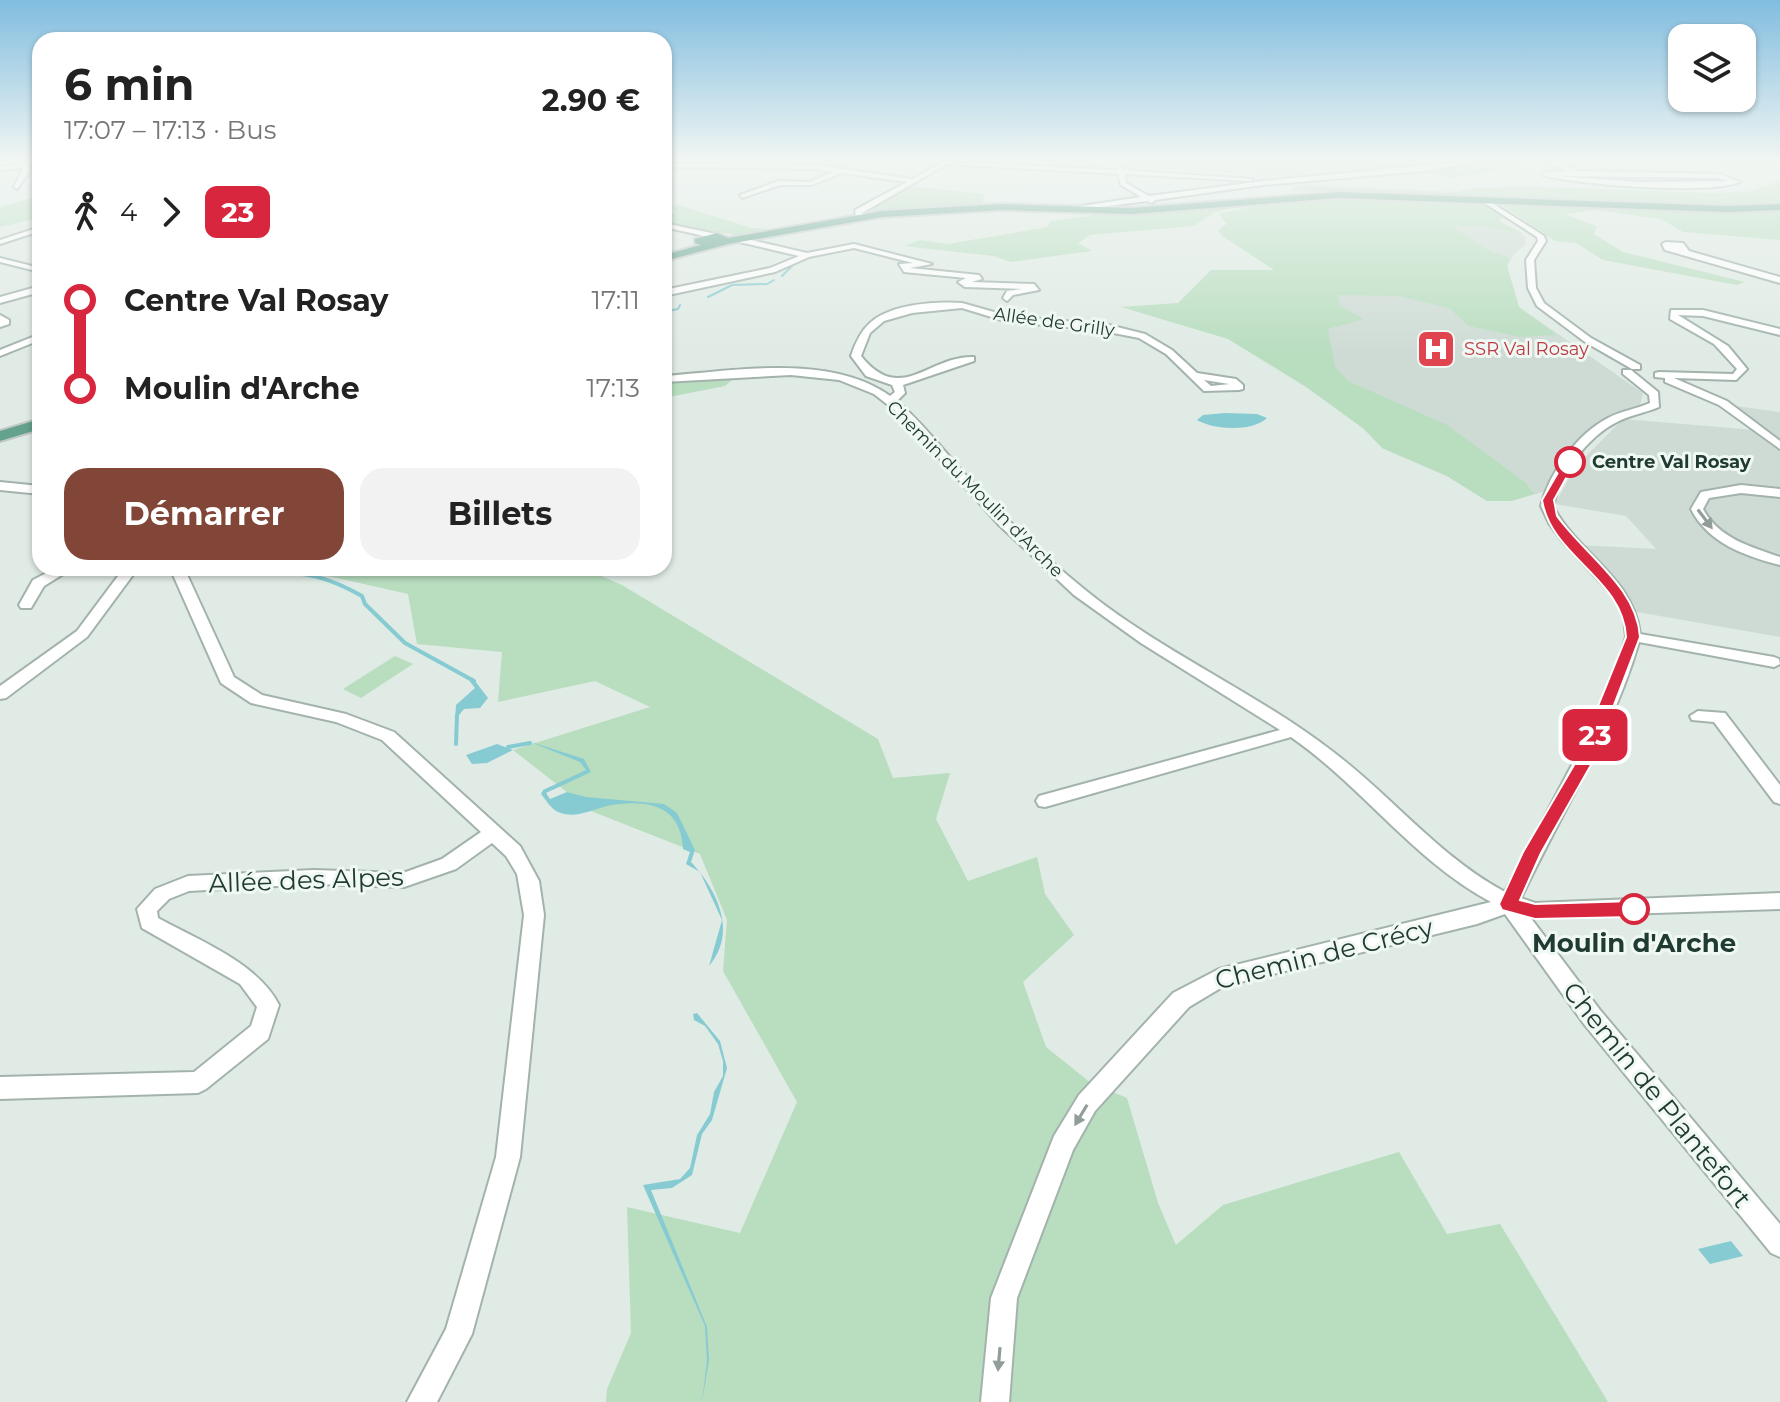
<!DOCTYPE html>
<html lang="fr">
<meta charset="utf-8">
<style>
body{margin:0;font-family:Montserrat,sans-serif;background:#f2f2f2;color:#222;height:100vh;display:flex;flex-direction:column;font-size:30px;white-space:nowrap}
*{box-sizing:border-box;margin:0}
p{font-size:26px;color:#767676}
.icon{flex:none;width:44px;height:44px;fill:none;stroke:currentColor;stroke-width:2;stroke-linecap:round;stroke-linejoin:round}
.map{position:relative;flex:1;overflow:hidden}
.panel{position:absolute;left:32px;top:32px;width:640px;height:544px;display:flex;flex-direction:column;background:#fff;border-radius:24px;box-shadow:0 2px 6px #0004}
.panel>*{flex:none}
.badge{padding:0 16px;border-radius:12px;font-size:28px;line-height:52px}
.fabs{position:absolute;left:1668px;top:24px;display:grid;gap:16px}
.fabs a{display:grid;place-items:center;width:88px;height:88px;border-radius:16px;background:#fff;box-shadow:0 2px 6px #0004;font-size:40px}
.map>.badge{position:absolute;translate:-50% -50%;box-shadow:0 0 0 4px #fff}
.legs{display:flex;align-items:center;gap:12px;height:88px;padding:0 32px;font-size:26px}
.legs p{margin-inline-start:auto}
.summary{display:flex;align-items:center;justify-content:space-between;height:136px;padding:0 32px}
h1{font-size:44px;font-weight:700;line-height:60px}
.cta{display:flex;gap:16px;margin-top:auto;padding:16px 32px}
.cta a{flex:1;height:92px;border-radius:24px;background:#814638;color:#fff;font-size:32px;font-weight:700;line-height:92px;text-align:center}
.cta a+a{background:#f2f2f2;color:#222}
ul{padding:0 32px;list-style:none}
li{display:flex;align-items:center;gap:28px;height:88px;font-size:30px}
li i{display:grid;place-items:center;width:12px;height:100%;margin:0 10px;background:currentColor}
li i::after{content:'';width:20px;height:20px;margin:-10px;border:6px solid;border-radius:50%;background:#fff}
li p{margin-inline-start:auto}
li:first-child i{background:linear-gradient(#0000 50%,currentColor 0)}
li:last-child i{background:linear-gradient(currentColor 50%,#0000 0)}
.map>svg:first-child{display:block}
</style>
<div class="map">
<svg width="1780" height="1402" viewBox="0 0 1780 1402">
<rect width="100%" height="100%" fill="#e0ebe5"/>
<!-- built -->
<path fill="#cedbd4" d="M 1132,158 L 1471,158 L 1472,159 L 1299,177 L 1125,168 Z
M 1626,158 L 1780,158 L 1780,174 L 1716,167 L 1703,161 Z
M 1480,202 L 1503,218 L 1497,220 L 1526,237 L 1525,245 L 1514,254 L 1507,266 L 1519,307 L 1643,393 L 1640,405 L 1597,422 L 1576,444 L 1543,492 L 1511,501 L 1487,501 L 1447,476 L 1382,448 L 1389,445 L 1289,360 L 1275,270 L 1218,230 L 1227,224 L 1219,215 L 1223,212 Z
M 1736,406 L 1780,412 L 1780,637 L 1637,612 L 1632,601 L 1578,545 L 1656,549 L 1626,516 L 1555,504 L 1575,467 L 1623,419 L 1767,431 Z"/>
<!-- green -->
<path fill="#b8ddbf" d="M 1377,158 L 1493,161 L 1513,158 L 1520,167 L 1452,178 L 1375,162 Z
M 1780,180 L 1780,205 L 1747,207 L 1290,191 L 1300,185 L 1458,192 C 1476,184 1496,190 1516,186 L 1711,193 L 1748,192 Z
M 908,186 L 984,194 L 982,206 L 879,212 L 867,209 Z
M 40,189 L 40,218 L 0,227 L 0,207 L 32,198 Z
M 1330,198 L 1480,202 L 1503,218 L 1497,220 L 1524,234 L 1482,226 L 1451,226 L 1488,250 L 1510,258 L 1507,266 L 1519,307 L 1557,335 L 1520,337 L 1469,326 L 1449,308 L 1398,296 L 1338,295 L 1340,306 L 1364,319 L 1328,329 L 1335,367 L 1348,381 L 1447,425 L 1526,483 L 1534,494 L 1511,501 L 1487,501 L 1447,476 L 1382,448 L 1364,429 L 1306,387 L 1228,339 L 1121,307 L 1178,303 L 1211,270 L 1274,270 L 1221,235 L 1218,230 L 1227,224 L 1219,214 L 1270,202 Z
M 1257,202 L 1214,213 L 1194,226 L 1090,235 L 1078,243 L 1092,251 L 1011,262 L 993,256 L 904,246 L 920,240 L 948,244 L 1047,227 L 1051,221 L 1090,216 L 1092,210 Z
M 1497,202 L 1711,211 L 1780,210 L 1780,240 L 1683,232 L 1661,219 L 1595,210 L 1565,214 L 1597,226 L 1594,234 L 1623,252 L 1745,282 L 1737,285 L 1603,260 L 1576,243 L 1555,241 Z
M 678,205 L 752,228 L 785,230 L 742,236 L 664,223 L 664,216 L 675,213 L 673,207 Z
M 734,378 L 725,386 L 664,398 L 664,382 Z
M 293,568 L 583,568 L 622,585 L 878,739 L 893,778 L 950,773 L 936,819 L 968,881 L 1037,857 L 1045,894 L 1074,935 L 1023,982 L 1046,1047 L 1091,1083 L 1127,1098 L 1158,1203 L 1176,1245 L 1223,1205 L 1399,1152 L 1447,1234 L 1500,1224 L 1608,1402 L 606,1402 L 607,1389 L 631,1333 L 627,1207 L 740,1233 L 797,1102 L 723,971 L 727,920 L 700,854 L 591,811 L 513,750 L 650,707 L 595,681 L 498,702 L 502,652 L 417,644 L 408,594 Z
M 395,656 L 413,664 L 361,698 L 343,689 Z"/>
<!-- water -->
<path fill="#86cbd2" d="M 1225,413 L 1257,414 L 1267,418 C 1252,432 1214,430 1197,420 L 1203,415 Z
M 472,677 L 488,698 L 480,708 L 464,709 L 455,720 L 456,705 L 475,688 L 468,679 Z
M 528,741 L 584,759 L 591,772 L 546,793 L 550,799 L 567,792 L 586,797 L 664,804 L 677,813 L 695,850 L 691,862 C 717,890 738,932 709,966 L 722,920 L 700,872 L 686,864 L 690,852 L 683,849 C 681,806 650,799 612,805 C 594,808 576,820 558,812 C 551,809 546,800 541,794 L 543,790 L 586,770 L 580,762 Z
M 497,744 L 513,750 L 487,763 L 472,764 L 466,755 Z
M 697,1013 L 720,1041 L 727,1068 L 712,1120 L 702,1134 L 692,1175 L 672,1188 L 651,1190 L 707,1327 L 709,1360 L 702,1402 L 707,1361 L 705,1326 L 643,1185 L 680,1179 L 690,1168 L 697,1135 L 710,1114 L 714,1092 L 723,1076 L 723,1061 L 718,1044 L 705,1026 L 694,1020 L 693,1014 Z
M 1731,1241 L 1743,1256 L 1710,1264 L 1698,1249 Z"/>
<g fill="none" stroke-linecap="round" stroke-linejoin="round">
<!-- stream-far1 -->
<path stroke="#86cbd2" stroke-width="2" d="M 782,276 L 794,264
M 708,297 L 732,285 L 767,284 L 774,280
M 664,312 L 678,309 L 680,305"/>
<!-- stream -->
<path stroke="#86cbd2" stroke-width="4" d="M 267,568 L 268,572 C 305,571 330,578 362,596 L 365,604 L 405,643 L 474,681
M 456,744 L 457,715
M 508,747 L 530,743"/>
<!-- highway-tunnel -->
<path stroke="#bac8c1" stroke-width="10" stroke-dasharray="10 5" stroke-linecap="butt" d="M 1736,158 L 1780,160"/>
<defs>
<path id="minor" d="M 19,158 L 25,158 L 31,169 L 17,189 L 14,187 L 24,167 L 0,171 L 0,167 L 22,164 Z
M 869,158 L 1118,170 L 1121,167 L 1124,170 L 1253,179 L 1250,181 L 1125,174 L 1126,183 L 1149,196 L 1263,181 L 1501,158 L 1424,171 L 1263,185 L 1155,200 L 1152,203 L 1147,201 L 1077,210 L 1075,207 L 1141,197 L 1121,185 L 1118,174 L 947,164 L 862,213 L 864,216 L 860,218 L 856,216 L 855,210 L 907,182 L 842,173 L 812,185 L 780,185 L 742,198 L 740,195 L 779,181 L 809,182 L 834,172 L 816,169 L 664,167 L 664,163 L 816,165 L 912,179 L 940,164 Z
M 1535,158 L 1563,163 L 1578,171 L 1719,174 L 1740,182 C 1708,195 1579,185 1542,175 L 1544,172 L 1569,171 ZM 1558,176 L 1718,178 L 1728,181 L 1639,182 Z
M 1480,198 L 1484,198 L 1544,236 L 1546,241 L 1534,260 L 1536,288 L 1544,303 L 1591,338 L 1640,365 L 1640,369 L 1632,369 L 1585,342 L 1537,306 L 1528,288 L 1526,260 L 1538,241 L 1537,237 L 1480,200 Z
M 664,223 L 716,234 L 717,236 L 713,238 L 664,227 Z
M 40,227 L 40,231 L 0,244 L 0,240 Z
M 738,237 L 807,253 L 854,244 L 932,264 L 910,268 L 979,275 L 982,279 L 972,282 L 1034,284 L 1039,290 L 1013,295 L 1007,301 L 1003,298 L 1007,291 L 1022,289 L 965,287 L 958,282 L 966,278 L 904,272 L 899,264 L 913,263 L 854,248 L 809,257 L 775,272 L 664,296 L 664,290 L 770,268 L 799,256 L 735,241 Z
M 1666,242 L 1683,243 L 1689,251 L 1780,277 L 1780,283 L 1665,250 L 1662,244 Z
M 0,258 L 40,268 L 40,272 L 0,262 Z
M 40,286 L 40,292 L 0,303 L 0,297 Z
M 962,303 L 1008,316 L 1109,325 L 1145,334 L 1172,350 L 1197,373 L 1236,379 L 1243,385 L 1243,389 L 1239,390 L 1204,391 L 1166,354 L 1139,338 L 1093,329 L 1008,322 L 962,308 L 912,313 L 884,321 L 870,333 L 861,356 C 901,406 929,355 974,357 L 974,361 L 903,385 L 905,393 L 897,401 C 925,425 946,454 971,481 C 1006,519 1044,557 1084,589 C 1161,652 1254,691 1332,751 C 1392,796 1438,856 1505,892 L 1585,740 L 1615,672 L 1626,637 L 1624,617 L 1617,600 L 1563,542 L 1549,523 L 1541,506 C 1549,473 1577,434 1608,418 C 1621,411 1636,409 1650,403 L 1649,395 L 1623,374 L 1623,370 L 1631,370 L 1658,392 L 1659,407 C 1645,413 1630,415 1617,422 C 1587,437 1560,474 1553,506 C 1577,553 1634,578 1640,634 L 1774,657 L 1779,659 L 1780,664 L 1774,667 L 1639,642 C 1612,734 1561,813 1521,898 L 1535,903 L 1780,893 L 1780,909 L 1530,917 L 1600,1010 L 1780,1224 L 1780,1257 L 1771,1253 L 1584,1024 L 1505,914 L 1477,924 L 1224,986 L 1189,1007 L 1095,1111 L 1073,1150 L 1017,1298 L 1009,1402 L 981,1402 L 991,1298 L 1054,1136 L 1079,1095 L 1173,993 L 1219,969 L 1491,902 C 1414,861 1363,787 1291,737 L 1045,807 L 1039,806 L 1036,801 L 1039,796 L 1280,730 L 1141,643 L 1074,595 L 998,524 L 902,416 L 874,394 L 839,380 L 791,375 L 664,382 L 664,376 C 733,371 830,353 890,396 L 895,392 L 892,385 L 866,376 L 851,356 C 855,344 860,332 870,323 C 890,304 936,301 962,303 ZM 1204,380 L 1229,384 L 1230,384 L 1211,386 Z
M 1671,310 L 1703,310 L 1780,329 L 1780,335 L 1703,316 L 1678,315 L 1728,346 L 1747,369 L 1736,380 L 1674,378 L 1727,401 L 1780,441 L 1780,449 L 1719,405 L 1665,382 L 1665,378 L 1655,377 L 1655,373 L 1659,372 L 1733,374 L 1737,369 L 1714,344 L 1670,319 Z
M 0,315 L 9,320 L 9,324 L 0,327 Z
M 40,334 L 40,340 L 0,356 L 0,350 Z
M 0,482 L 40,486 L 40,494 L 0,490 Z
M 1741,485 L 1780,489 L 1780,497 L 1741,493 L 1709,498 L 1703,509 C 1718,538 1751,547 1780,557 L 1780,565 C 1745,556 1708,543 1691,509 L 1701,492 Z
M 56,568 L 73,568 L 44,586 L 31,608 L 21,608 L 19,605 L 33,580 Z
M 124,568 L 138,568 L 87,637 L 6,698 L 0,699 L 0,686 L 77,631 Z
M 170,568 L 184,568 L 234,677 L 262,695 L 346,714 L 394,732 L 520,846 L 539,881 L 544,915 L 520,1157 L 472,1334 L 437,1402 L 407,1402 L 446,1329 L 496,1157 L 524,915 L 517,874 L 506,856 L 492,843 L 456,869 L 404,887 L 314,884 L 189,891 L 169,899 L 157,911 L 158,918 C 198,940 258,963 279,1005 L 268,1039 L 206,1089 L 198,1093 L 0,1099 L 0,1077 L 194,1072 L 251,1026 L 257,1007 L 240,984 L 142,928 L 137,909 L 155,889 L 188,876 L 314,870 L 403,873 L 442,859 L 481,832 L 382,740 L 336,722 L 251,703 L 221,683 Z
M 1698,711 L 1725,713 L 1780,785 L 1780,804 L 1774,802 L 1714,722 L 1692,720 L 1690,716 Z"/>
<path id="major" d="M 1339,192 L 1728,206 L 1780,204 L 1780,210 L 1728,212 L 1339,198 L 1132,214 L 1002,210 L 882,217 L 728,244 L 664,261 L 664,255 L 701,245 L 695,243 L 695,239 L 717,233 L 728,238 L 882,211 L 1002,204 L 1132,208 Z
M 40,419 L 40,429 L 0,441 L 0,431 Z"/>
</defs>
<!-- minor casing -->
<use href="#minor" stroke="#a3b3ac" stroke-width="4"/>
<!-- major casing -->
<use href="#major" stroke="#c1c8c6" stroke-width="4"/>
<!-- minor -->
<use href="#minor" fill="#fff" fill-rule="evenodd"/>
<!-- major -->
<use href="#major" fill="#63a28d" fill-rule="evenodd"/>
</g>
<!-- one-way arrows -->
<defs><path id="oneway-solid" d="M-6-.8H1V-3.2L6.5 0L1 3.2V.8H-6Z" transform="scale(2)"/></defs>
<g fill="#909d98">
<use href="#oneway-solid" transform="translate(1705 519) rotate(53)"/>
<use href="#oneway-solid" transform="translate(1081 1115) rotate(121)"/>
<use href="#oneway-solid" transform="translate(999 1359) rotate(95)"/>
</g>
<!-- sky -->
<linearGradient id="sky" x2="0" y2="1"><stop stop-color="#81bddf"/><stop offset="0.45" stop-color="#f1f6f3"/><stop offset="1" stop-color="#f1f6f3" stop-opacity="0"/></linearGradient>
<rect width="1780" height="355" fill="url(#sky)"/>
<!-- line-1 -->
<path fill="#d7263d" stroke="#fff" stroke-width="2" d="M 1566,459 L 1575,462 L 1554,500 L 1557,516 C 1585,555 1637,587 1640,637 L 1591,765 L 1541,853 L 1520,900 L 1535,904 L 1634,901 L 1643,909 L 1634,917 L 1535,919 L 1502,910 L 1499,904 L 1523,852 L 1574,765 L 1626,637 C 1623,578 1551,557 1542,500 Z"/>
<!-- icons -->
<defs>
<symbol id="hospital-square" viewBox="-11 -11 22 22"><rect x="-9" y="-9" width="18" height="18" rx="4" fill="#e0444e" stroke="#f0f8f3"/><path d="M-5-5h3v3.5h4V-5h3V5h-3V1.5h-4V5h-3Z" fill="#fff"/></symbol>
</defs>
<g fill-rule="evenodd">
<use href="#hospital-square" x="1414" y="327" width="44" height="44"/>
</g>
<!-- markers -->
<g fill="#fff" stroke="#d7263d" stroke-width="4">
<circle cx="1570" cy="462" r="14"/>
<circle cx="1634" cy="909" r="14"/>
</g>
<g text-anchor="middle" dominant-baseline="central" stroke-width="6" stroke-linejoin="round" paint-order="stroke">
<!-- far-street labels -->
<g font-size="18" fill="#203b32" stroke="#f0f8f3">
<text transform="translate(1054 322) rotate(8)">Allée de Grilly</text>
<text transform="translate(975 489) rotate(45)">Chemin du Moulin d'Arche</text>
</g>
<!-- far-health labels -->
<g font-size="18" fill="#be3a42" stroke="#f0f8f3" text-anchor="start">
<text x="1464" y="349">SSR Val Rosay</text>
</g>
<!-- far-stop labels -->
<g font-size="18" font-weight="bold" fill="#203b32" stroke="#f0f8f3" text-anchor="start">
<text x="1592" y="462">Centre Val Rosay</text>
</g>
<!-- near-street labels -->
<g font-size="26" fill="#203b32" stroke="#f0f8f3">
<text transform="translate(306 880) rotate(-2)">Allée des Alpes</text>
<text transform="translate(1324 954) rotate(-14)">Chemin de Crécy</text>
<text transform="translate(1657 1095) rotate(51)">Chemin de Plantefort</text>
</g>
<!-- near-stop labels -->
<g font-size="26" font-weight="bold" fill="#203b32" stroke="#f0f8f3">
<text x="1634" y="943">Moulin d'Arche</text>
</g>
</g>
</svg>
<div class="fabs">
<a><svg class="icon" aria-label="layers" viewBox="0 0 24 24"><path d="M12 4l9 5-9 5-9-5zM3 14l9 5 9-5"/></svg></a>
</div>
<b class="badge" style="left:1595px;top:735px;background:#d7263d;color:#fff">23</b>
<section class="panel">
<div class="summary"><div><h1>6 min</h1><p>17:07 – 17:13 · Bus</p></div><b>2.90 €</b></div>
<div class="legs"><svg class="icon" aria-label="walk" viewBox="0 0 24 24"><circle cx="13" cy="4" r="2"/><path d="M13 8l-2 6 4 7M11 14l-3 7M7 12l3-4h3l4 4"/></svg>4<svg class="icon" aria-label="forward" viewBox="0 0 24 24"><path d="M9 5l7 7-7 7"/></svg><b class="badge" style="background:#d7263d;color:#fff">23</b></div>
<ul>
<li><i style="color:#d7263d"></i><b>Centre Val Rosay</b><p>17:11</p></li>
<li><i style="color:#d7263d"></i><b>Moulin d'Arche</b><p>17:13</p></li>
</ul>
<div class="cta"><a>Démarrer</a><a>Billets</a></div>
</section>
</div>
